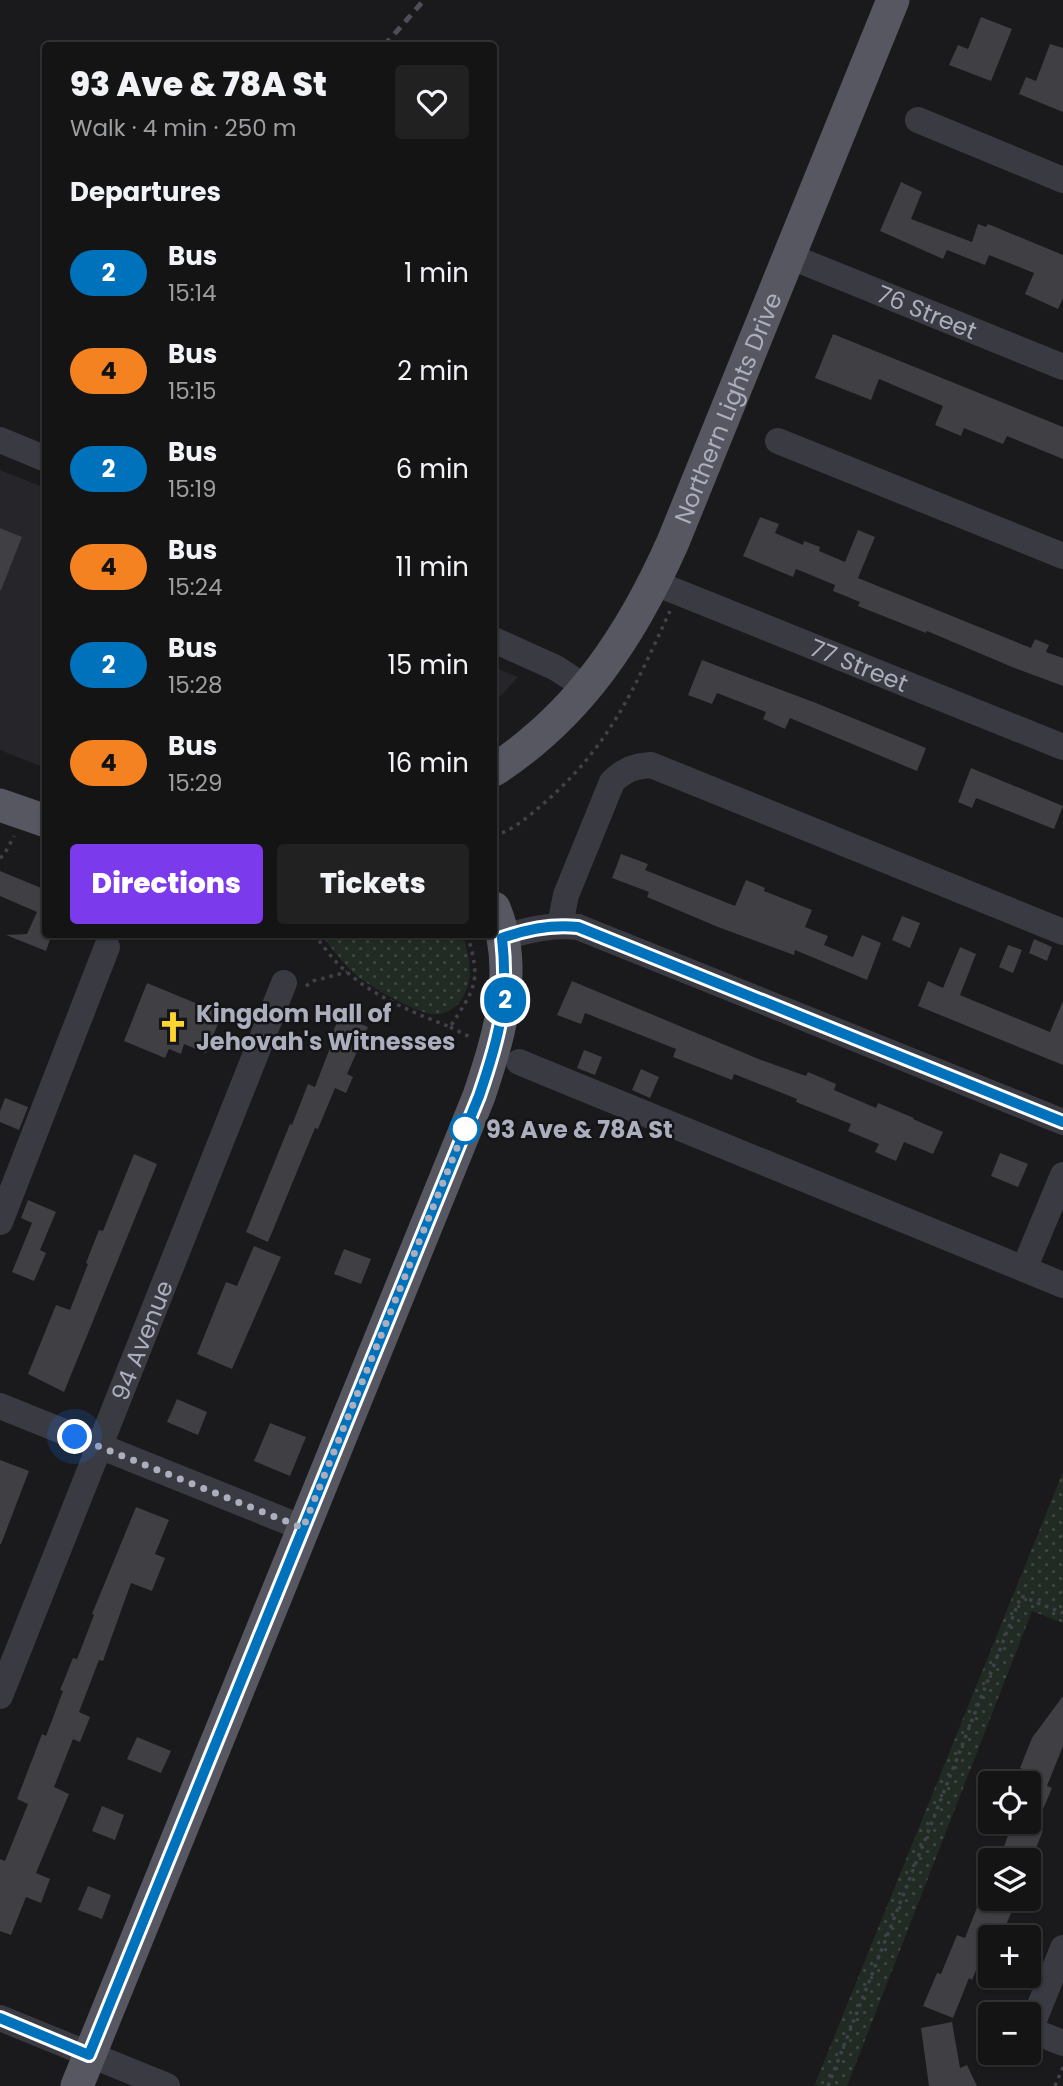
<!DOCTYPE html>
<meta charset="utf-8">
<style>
body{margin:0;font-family:Poppins,sans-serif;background:#212122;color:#f1f3f6;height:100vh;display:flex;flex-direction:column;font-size:26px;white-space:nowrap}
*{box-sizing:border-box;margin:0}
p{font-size:23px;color:#9d9ea0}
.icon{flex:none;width:38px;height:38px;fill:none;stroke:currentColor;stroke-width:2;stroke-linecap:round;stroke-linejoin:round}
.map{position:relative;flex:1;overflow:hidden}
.sheet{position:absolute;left:42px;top:42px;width:455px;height:896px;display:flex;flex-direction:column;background:#141415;border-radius:7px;box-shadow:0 2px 5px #0004,0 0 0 2px #333334}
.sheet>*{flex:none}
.badge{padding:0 14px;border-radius:23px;font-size:24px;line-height:46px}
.tools{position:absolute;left:978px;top:1771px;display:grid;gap:14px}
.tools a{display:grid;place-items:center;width:63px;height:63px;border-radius:7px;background:#141415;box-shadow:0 2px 5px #0004,0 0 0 2px #333334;font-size:35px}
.you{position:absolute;width:35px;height:35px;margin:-18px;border:5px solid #fff;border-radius:50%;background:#1a73e8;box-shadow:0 0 0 10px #1a73e833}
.map>.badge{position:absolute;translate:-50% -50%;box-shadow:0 0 0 4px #fff}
h2{padding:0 28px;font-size:26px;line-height:63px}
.round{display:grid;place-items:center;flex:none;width:74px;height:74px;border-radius:7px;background:#212122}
.headline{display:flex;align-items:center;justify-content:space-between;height:119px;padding:0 28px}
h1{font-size:33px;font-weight:800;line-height:52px}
.cta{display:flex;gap:14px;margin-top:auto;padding:14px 28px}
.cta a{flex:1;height:80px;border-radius:7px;background:#7c3aed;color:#fff;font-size:28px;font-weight:800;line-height:80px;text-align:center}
.cta a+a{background:#212122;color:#f1f3f6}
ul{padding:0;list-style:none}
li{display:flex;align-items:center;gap:21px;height:98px;padding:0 28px}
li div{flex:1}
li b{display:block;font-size:26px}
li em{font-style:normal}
li .badge{min-width:77px;font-weight:700;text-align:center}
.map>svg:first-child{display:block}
</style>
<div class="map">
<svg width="1063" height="2086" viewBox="0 0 1063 2086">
<defs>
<pattern id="park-dots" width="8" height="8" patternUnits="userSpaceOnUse" patternTransform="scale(1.75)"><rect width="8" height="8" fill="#212b24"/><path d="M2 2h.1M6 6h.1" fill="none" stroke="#3f4742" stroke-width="1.8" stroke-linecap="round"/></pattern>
</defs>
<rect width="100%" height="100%" fill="#1a1a1c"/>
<!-- built -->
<path fill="#262529" d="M 0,470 L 45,488 L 45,768 L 0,750 Z
M 494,667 L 518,677 L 494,703 Z"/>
<!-- park -->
<path fill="url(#park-dots)" d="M 321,935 L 462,935 C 469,954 475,977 463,997 C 458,1007 445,1016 432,1014 C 417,1013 368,986 356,975 C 342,963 333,949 321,935 Z
M 1063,1472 L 1063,1623 L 1032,1611 L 847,2086 L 818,2086 L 815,2084 Z"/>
<!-- building -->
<path fill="#3f3f44" d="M 981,17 L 1012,29 L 991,81 L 949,65 L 958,45 L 968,49 Z
M 1050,44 L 1063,48 L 1063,112 L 1019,94 L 1026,77 L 1036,81 Z
M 901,182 L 922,192 L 911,219 L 972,242 L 978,224 L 986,227 L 988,224 L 1063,255 L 1063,298 L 1058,309 L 1025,294 L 1034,273 L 989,255 L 985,265 L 947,250 L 943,259 L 880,231 Z
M 833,334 L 1063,427 L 1063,459 L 1007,436 L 1003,444 L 964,428 L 961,436 L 935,425 L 943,406 L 879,379 L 871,400 L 815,378 Z
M 760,517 L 779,524 L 775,533 L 803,545 L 804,541 L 820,547 L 819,551 L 845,562 L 858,530 L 875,537 L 858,578 L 1031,648 L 1035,639 L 1049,645 L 1046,652 L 1063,658 L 1063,686 L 1012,667 L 927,631 L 926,633 L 858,606 L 860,602 L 833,591 L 835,585 L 796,569 L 793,577 L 743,556 Z
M 0,528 L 22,537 L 1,590 L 0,590 Z
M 702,660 L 816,703 L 926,748 L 917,771 L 790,718 L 785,729 L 763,719 L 766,712 L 717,693 L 712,704 L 688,695 Z
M 971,768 L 1063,806 L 1054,829 L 976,798 L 972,808 L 958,802 Z
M 621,854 L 648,864 L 645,870 L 735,906 L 746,880 L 765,888 L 764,891 L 812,910 L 805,927 L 828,936 L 824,945 L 853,957 L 862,935 L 881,943 L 867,980 L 795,950 L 794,955 L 718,927 L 647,897 L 649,892 L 612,878 Z
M 0,871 L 46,890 L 46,934 L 52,934 L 46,951 L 6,935 L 27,934 L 37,912 L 0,896 Z
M 902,916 L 920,923 L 910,948 L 892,940 Z
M 1034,939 L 1052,947 L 1047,961 L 1029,953 Z
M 1008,945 L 1022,950 L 1013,973 L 999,967 Z
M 960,947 L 976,954 L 960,995 L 962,996 L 1050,1032 L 1063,1001 L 1063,1065 L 918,1006 L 928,981 L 943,988 Z
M 572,981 L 761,1060 L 806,1076 L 808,1072 L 836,1084 L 834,1090 L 876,1108 L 878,1103 L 914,1118 L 913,1119 L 943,1132 L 933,1154 L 904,1142 L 896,1161 L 875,1152 L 879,1144 L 848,1131 L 851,1124 L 796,1102 L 797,1099 L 734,1074 L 732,1080 L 673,1057 L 676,1049 L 585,1013 L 581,1024 L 557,1015 Z
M 147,983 L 222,1014 L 206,1053 L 184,1044 L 181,1054 L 169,1049 L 165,1058 L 124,1041 Z
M 340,1015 L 368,1027 L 347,1074 L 353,1077 L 346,1093 L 335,1088 L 318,1129 L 315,1128 L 268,1242 L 246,1232 L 290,1124 L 292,1125 L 308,1084 L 315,1087 L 333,1040 L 330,1039 Z
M 584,1050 L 602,1057 L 595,1075 L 577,1068 Z
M 641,1069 L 659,1077 L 650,1098 L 632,1090 Z
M 5,1098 L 28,1107 L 19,1130 L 0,1122 L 0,1111 Z
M 1000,1153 L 1028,1164 L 1018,1187 L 991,1176 Z
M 134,1154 L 157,1164 L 64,1392 L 28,1374 L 56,1305 L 70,1310 L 88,1264 L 86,1263 L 99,1230 L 103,1231 Z
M 28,1200 L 56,1212 L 40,1250 L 46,1253 L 34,1281 L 12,1272 L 32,1223 L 21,1218 Z
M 254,1246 L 281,1257 L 232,1369 L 197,1354 L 226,1282 L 237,1286 Z
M 344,1249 L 371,1259 L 361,1284 L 334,1274 Z
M 177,1399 L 207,1412 L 198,1435 L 167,1422 Z
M 270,1423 L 306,1437 L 290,1476 L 254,1461 Z
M 0,1460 L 29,1471 L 1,1544 L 0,1544 Z
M 136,1507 L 169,1520 L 155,1554 L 165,1558 L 152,1591 L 131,1583 L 103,1661 L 99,1660 L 79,1712 L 90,1717 L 80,1742 L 73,1739 L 54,1787 L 69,1794 L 36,1873 L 50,1879 L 41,1903 L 26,1897 L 11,1935 L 0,1931 L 0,1859 L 5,1861 L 28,1804 L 17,1799 L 42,1734 L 46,1736 L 63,1691 L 60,1690 L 73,1658 L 77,1659 L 94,1615 L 92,1614 Z
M 1063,1696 L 1063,1746 L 1047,1786 L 1052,1788 L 1035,1828 L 1043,1831 L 1030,1862 L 1029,1860 L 999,1860 L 1013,1822 L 1029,1822 L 1029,1783 L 1019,1783 L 1025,1770 L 1020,1768 L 1032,1738 Z
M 137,1737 L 171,1751 L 161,1773 L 127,1759 Z
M 102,1806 L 124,1815 L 115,1840 L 92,1831 Z
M 88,1886 L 111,1895 L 102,1919 L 78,1910 Z
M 981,1897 L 1017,1899 L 1001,1937 L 990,1937 L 972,1980 L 969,1978 L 953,2018 L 923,2006 L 937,1973 L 941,1974 L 957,1935 L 965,1938 Z
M 952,2022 L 960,2068 L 967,2065 L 977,2086 L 929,2086 L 921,2028 Z"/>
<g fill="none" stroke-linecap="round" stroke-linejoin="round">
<!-- path -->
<path stroke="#404149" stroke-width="3.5" stroke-dasharray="3.5 5" stroke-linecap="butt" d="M 494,836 C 513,830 528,817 543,804 C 610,746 634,689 670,611
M 0,858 L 4,855 L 14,836
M 314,934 C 324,947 334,962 347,972 C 376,998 415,1013 450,1027 C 475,988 482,982 467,934
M 306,986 L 313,981 L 347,972
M 450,1027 L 470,1037
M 828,2086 L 1021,1596 L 1063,1613
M 1055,2086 L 1063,2067"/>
<!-- minor -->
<g stroke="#3a3a42" stroke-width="26">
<path d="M 918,120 L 1063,180"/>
<path id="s1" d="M 789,256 L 1063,367"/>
<path d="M 0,440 L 46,459"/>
<path d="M 778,441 L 1063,556"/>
<path id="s2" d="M 655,583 L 1063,747"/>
<path d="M 494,640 L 556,668 L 585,687"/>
<path d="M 560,925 L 566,895 L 612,782 C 624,770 634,766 651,765 L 1063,932"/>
<path d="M 502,938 C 527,930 551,924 578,927 L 1063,1122"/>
<path d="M 519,1062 L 1063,1285"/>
<path d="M 0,1222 L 107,947"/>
<path d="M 1024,1269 L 1063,1175"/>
<path d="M 0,1406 L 303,1528"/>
<path id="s3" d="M 0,1696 L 284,983"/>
<path d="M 1063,1948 L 1030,2030 L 1063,2043"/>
<path d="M 0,2018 L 167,2086"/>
</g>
<!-- major -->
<g stroke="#565761" stroke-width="33">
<path id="s4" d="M 494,770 C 580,714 632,634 673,542 L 893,0"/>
<path d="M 0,805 L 46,821"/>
<path d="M 77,2086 L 479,1096 C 499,1036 520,970 494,908"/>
</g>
<!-- rail -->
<path stroke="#4d4e57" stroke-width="5" stroke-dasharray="9 7" stroke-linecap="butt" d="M 384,46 L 424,0"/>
</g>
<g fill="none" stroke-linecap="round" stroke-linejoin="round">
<defs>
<path id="line" d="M 0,2018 L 89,2055 L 479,1096 C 499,1038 509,1001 502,938 C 527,929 551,924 578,927 L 1063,1122"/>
</defs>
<!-- line casing -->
<use href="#line" stroke="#fff" stroke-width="16"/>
<!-- line -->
<use href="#line" stroke="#0072bc" stroke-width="10"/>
<!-- walk -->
<path stroke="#abaebd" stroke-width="7" stroke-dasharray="0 12.6" d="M 75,1437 L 303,1528 L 468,1121 L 465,1129"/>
</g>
<!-- icons -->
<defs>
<symbol id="church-bare" viewBox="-9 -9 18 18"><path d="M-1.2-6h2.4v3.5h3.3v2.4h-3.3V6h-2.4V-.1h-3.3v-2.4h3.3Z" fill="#ffd52f" stroke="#151517" stroke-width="2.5" paint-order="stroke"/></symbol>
</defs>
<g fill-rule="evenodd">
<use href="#church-bare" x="151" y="1005" width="44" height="44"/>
</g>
<!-- markers -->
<circle fill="#fff" stroke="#0072bc" stroke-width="3.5" cx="465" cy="1129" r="14"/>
<g text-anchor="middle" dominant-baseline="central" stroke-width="5" stroke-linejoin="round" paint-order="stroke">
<!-- street labels -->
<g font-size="24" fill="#abaebd" stroke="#151517">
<text stroke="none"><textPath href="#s1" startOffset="149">76 Street</textPath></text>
<text stroke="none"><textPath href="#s4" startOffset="439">Northern Lights Drive</textPath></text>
<text stroke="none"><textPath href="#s2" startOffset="220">77 Street</textPath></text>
<text stroke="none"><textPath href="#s3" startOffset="383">94 Avenue</textPath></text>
</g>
<!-- poi labels -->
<g font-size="24" font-weight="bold" fill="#abaebd" stroke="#151517" text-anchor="start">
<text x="196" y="1013">Kingdom Hall of<tspan x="196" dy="28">Jehovah's Witnesses</tspan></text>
</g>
<!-- stop labels -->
<g font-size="24" font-weight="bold" fill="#abaebd" stroke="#151517" text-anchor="start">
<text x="486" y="1129">93 Ave &amp; 78A St</text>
</g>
</g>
</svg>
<div class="tools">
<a><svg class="icon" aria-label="locate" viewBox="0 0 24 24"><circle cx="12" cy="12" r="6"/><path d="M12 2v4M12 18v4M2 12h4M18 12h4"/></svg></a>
<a><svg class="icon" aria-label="layers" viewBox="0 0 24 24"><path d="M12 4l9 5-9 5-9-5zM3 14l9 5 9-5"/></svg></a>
<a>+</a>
<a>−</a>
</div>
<div class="you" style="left:75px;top:1437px"></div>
<b class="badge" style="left:505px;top:1000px;background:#0072bc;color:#fff">2</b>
<section class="sheet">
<div class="headline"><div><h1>93 Ave &amp; 78A St</h1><p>Walk · 4 min · 250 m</p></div><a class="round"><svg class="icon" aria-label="heart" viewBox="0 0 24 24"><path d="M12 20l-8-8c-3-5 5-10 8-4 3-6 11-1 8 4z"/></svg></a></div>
<h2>Departures</h2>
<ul>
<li><span class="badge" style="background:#0072bc;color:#fff">2</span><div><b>Bus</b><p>15:14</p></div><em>1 min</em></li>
<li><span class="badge" style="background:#f58220;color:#111">4</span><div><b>Bus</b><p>15:15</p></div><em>2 min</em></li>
<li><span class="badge" style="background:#0072bc;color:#fff">2</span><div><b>Bus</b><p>15:19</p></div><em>6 min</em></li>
<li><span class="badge" style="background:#f58220;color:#111">4</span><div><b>Bus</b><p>15:24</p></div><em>11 min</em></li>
<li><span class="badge" style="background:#0072bc;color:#fff">2</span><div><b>Bus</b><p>15:28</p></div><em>15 min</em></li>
<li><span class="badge" style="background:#f58220;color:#111">4</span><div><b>Bus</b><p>15:29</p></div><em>16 min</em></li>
</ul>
<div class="cta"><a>Directions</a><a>Tickets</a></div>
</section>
</div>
